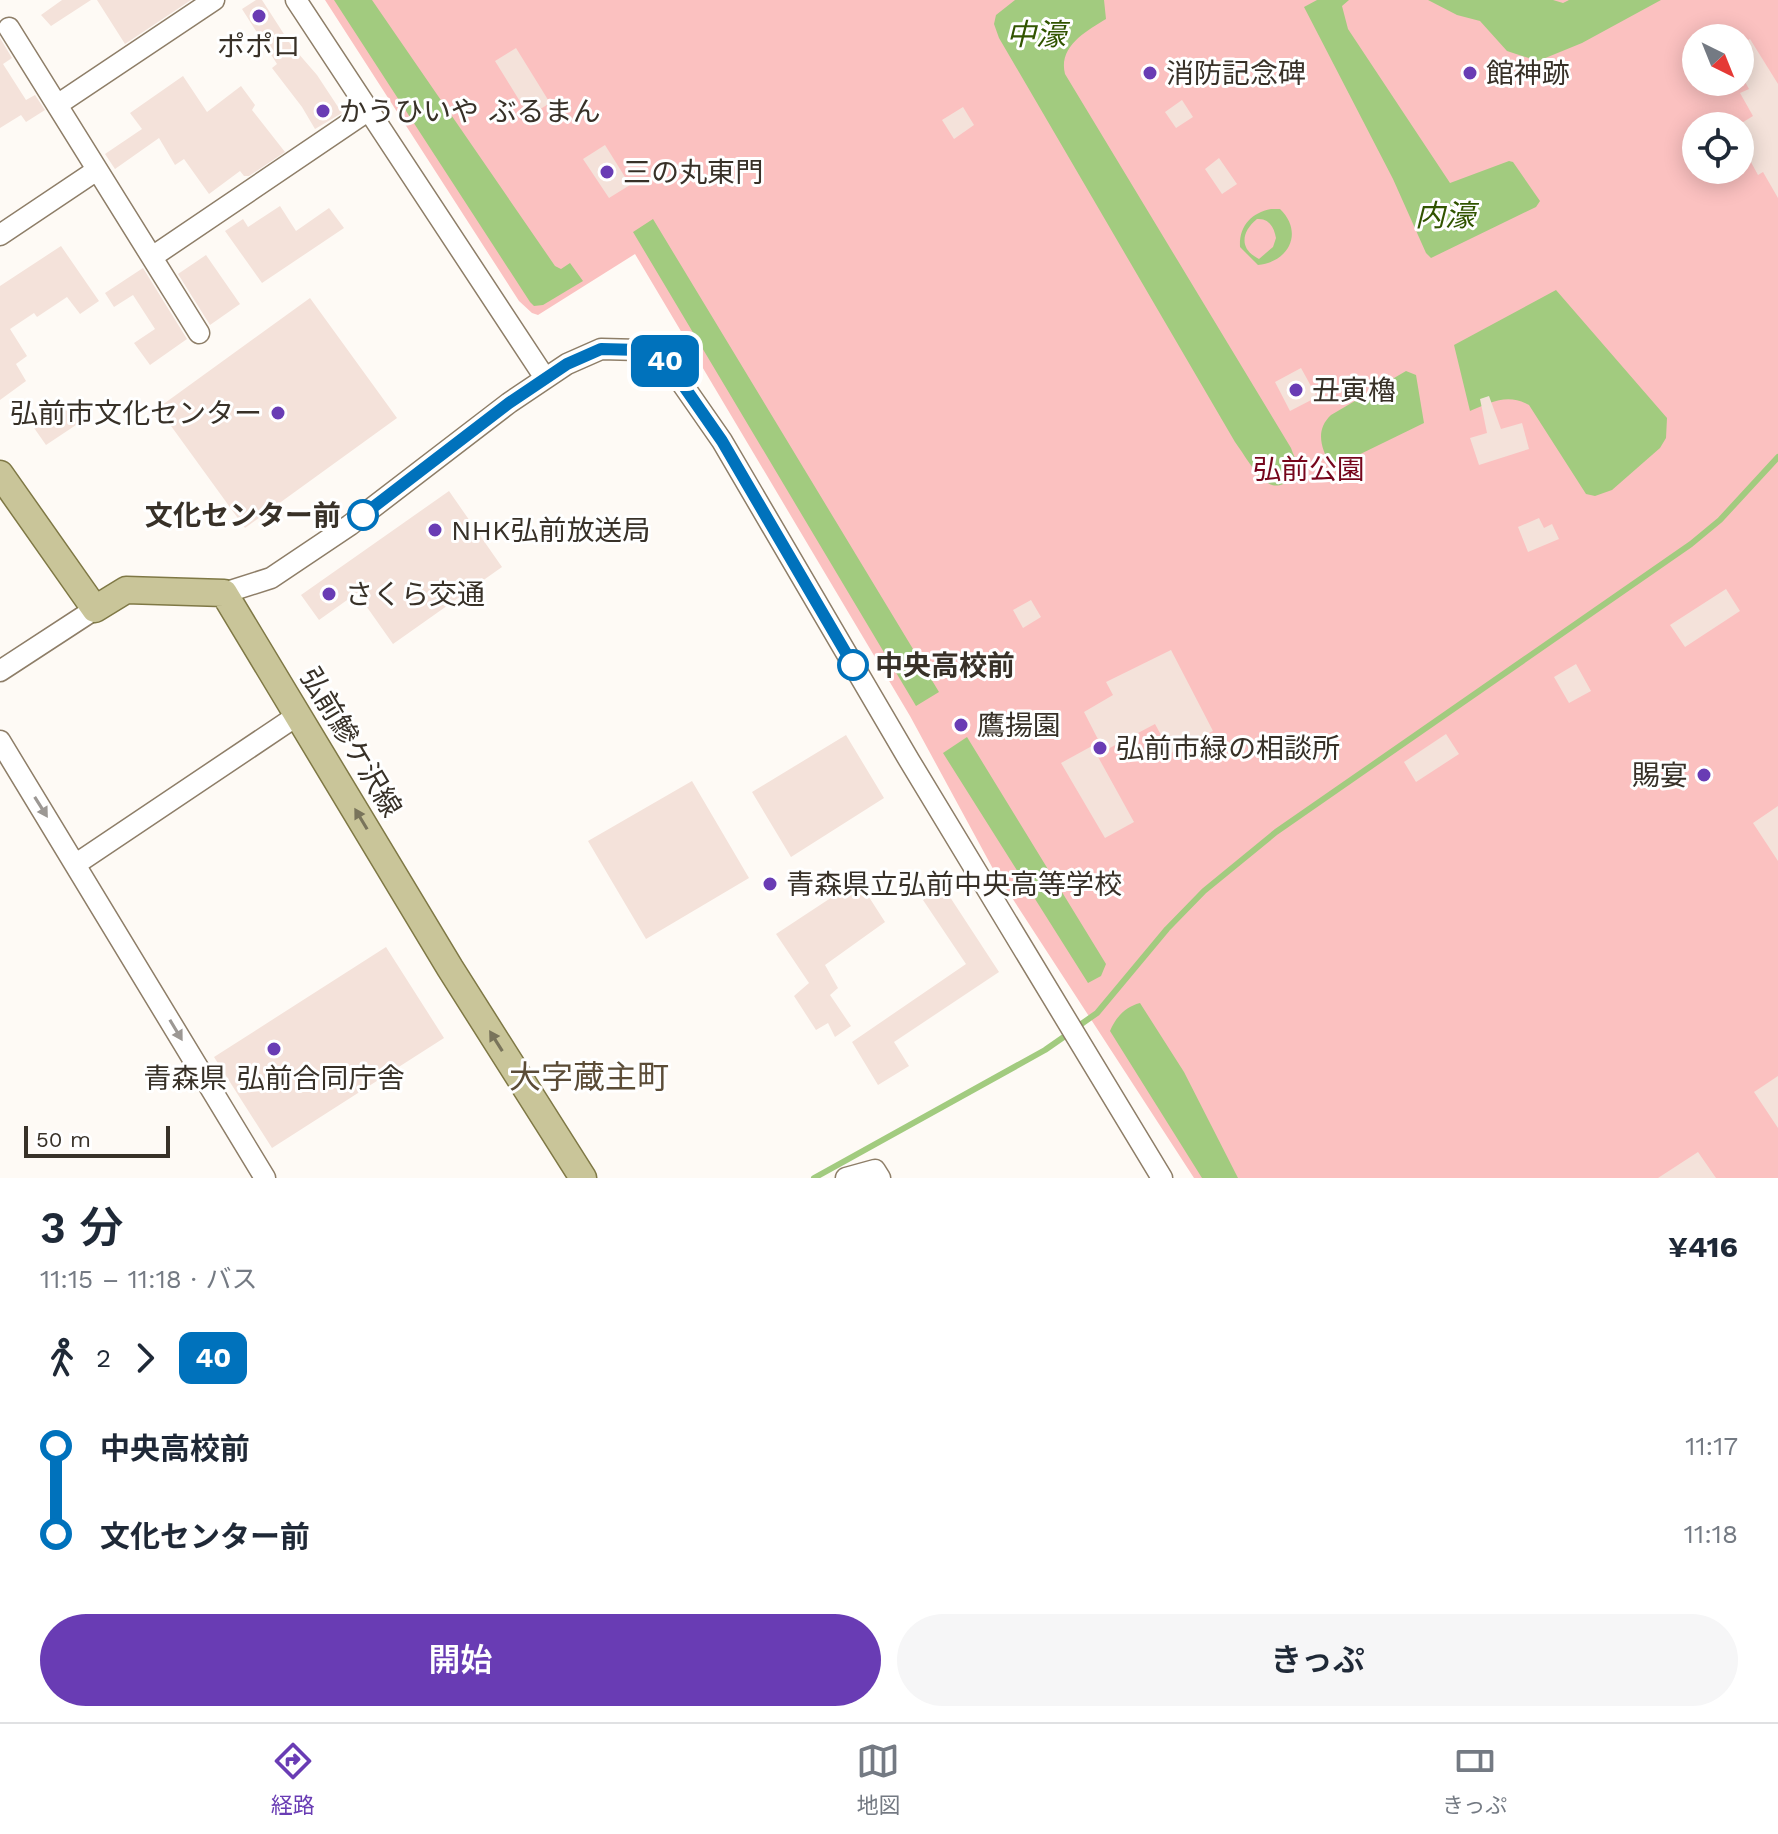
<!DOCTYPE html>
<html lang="ja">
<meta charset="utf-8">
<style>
body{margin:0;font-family:"Work Sans","Noto Sans JP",sans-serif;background:#f6f6f7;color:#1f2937;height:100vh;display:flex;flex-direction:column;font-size:30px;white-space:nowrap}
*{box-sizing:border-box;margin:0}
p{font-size:26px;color:#747a83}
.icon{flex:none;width:44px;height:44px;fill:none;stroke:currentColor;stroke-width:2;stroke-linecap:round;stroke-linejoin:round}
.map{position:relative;height:1178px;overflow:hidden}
.details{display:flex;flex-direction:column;background:#fff;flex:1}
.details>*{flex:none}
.badge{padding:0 16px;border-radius:12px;font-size:28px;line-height:52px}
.needle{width:52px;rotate:137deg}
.buttons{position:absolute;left:1682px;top:24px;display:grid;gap:16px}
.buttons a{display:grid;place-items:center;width:72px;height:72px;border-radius:50%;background:#fff;box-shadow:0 4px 20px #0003;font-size:40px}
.scale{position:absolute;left:24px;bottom:20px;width:146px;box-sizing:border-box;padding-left:8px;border:4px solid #383128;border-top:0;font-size:22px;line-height:28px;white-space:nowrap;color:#383128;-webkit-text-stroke:6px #fff;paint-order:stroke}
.map>.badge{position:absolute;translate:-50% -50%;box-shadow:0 0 0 4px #fff}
.legs{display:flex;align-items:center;gap:12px;height:88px;padding:0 40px;font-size:26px}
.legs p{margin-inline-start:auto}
.headline{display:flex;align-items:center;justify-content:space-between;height:136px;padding:0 40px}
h1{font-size:44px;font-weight:600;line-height:60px}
.primary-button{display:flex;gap:16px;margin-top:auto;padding:16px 40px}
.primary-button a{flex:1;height:92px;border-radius:48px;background:#693cb4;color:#fff;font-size:32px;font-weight:600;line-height:92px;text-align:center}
.primary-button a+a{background:#f6f6f7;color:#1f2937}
ul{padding:0 40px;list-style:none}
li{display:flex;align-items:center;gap:28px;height:88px;font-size:30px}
li i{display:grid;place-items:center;width:12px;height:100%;margin:0 10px;background:currentColor}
li i::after{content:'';width:20px;height:20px;margin:-10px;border:6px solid;border-radius:50%;background:#fff}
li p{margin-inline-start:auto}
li:first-child i{background:linear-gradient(#0000 50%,currentColor 0)}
li:last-child i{background:linear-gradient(currentColor 50%,#0000 0)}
.tab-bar{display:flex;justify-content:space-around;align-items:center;height:112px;border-top:2px solid #e0e1e3;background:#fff;font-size:22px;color:#747a83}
.tab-bar a{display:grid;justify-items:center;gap:4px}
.tab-bar .active{color:#693cb4}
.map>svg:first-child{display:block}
</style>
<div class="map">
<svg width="1778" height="1178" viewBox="0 0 1778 1178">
<rect width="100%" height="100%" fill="#fefaf5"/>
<!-- green -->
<path fill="#fbc1c0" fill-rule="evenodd" d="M 325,0 L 1778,0 L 1778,1178 L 1194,1178 L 992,867 L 910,716 L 635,254 L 538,315 L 532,313 L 519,301 ZM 1696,38 L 1740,38 L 1740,82 L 1696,82 ZM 1696,126 L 1740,126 L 1740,170 L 1696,170 Z"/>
<!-- water -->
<path fill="#a2cb7f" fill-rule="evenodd" d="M 334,0 L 372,0 L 555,266 L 561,269 L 570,263 L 583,281 L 543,305 L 534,306 L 530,302 Z
M 1015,0 L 1104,0 L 1106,19 C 1086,31 1058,47 1065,74 L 1291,448 C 1293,454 1297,461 1297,467 C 1297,479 1278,491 1268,483 C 1255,475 1244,454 1235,442 L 999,38 L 994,24 L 996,15 Z
M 1317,0 L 1349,0 L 1342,6 L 1348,29 L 1450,183 L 1509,161 L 1513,162 L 1540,201 L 1536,207 L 1431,258 L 1426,253 L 1393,179 L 1304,7 Z
M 1428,0 L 1553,0 L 1563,3 L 1569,0 L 1661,0 L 1582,43 L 1538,61 L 1507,51 L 1480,21 L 1457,15 Z
M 1271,209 L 1280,209 C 1304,232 1289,262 1258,265 L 1240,247 C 1239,226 1251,213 1271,209 ZM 1257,219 C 1269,218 1274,227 1276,238 L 1273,247 L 1259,259 C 1239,249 1241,232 1257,219 Z
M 653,219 L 939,692 L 916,706 L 633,232 Z
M 1556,290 L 1667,418 L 1666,438 L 1660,448 L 1612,490 L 1595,496 L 1586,494 L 1529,405 C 1508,393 1491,402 1470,411 L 1454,345 Z
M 1406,371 L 1416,375 L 1424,423 L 1344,462 L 1330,465 C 1321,447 1315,430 1331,415 Z
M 967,737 L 1106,964 L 1101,976 L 1088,983 L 943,753 Z
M 1140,1003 L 1184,1072 L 1238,1178 L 1202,1178 L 1110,1031 C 1116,1017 1125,1007 1140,1003 Z"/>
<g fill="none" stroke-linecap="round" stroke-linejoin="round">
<!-- stream -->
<path stroke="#a2cb7f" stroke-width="6" d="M 1077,1027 L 1097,1013 L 1167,929 L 1204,891 L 1276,832 L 1691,544 L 1720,520 L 1778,457
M 814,1178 L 1045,1050 L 1068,1034"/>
</g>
<!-- building -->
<path fill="#f4e2da" d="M 62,0 L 91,0 L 51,26 L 41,15 Z
M 97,0 L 191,0 L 125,44 Z
M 256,0 L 262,0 L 291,45 L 317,75 L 342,113 L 315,129 L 302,107 L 272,68 L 277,64 L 242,9 Z
M 0,38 L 12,58 L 3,64 L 26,100 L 35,95 L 45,110 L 26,122 L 21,115 L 0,128 Z
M 1750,39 L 1778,84 L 1778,198 L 1763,172 L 1758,175 L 1746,153 L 1749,151 L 1745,143 L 1749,141 L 1740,124 L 1753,116 L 1740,93 L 1749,89 L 1740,73 L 1740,45 Z
M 516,48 L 550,103 L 529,116 L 495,61 Z
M 183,76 L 207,112 L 241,86 L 255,105 L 252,110 L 285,152 L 249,176 L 244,176 L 240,171 L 209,194 L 184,159 L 175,165 L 159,138 L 115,169 L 105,154 L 142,129 L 130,113 Z
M 1182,100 L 1193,117 L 1176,128 L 1165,112 Z
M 963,107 L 974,125 L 954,139 L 942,120 Z
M 605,145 L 630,185 L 609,198 L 583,159 Z
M 1219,158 L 1237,184 L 1222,194 L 1205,169 Z
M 280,206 L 296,231 L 329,208 L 344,228 L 262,283 L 225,231 L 243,219 L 248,227 Z
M 61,246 L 99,301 L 80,314 L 67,297 L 37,317 L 34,313 L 10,329 L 27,356 L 16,364 L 26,381 L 0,400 L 0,286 Z
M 206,255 L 240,304 L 210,325 L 178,274 Z
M 143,268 L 187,339 L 150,365 L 134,343 L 155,329 L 133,295 L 114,307 L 105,293 Z
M 310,298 L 397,418 L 245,528 L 158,408 Z
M 1301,368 L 1317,397 L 1290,411 L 1275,382 Z
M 1489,396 L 1501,429 L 1522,423 L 1529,449 L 1479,465 L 1470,438 L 1487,433 L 1480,399 Z
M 61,404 L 66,411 L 69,409 L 79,423 L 46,445 L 32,425 Z
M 449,491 L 502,567 L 393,644 L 357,593 L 319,620 L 301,595 Z
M 1539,518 L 1544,528 L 1552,524 L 1559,539 L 1528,552 L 1518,527 Z
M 1726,589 L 1740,611 L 1685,647 L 1670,625 Z
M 1031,600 L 1041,617 L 1023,628 L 1013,610 Z
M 1171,650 L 1213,731 L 1171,753 L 1155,724 L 1104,751 L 1084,712 L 1113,695 L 1106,682 Z
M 1576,664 L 1591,691 L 1569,703 L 1554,677 Z
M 1446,734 L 1459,754 L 1416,782 L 1404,762 Z
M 846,735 L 884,798 L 791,857 L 752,792 Z
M 1092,746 L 1134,822 L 1105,838 L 1061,763 Z
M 692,781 L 749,878 L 646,939 L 588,841 Z
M 1778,806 L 1778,861 L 1753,823 Z
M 858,880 L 885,922 L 825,965 L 838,988 L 830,995 L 851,1026 L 835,1037 L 828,1023 L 816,1030 L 794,996 L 809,983 L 776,934 Z
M 938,889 L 941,898 L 948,894 L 999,972 L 894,1042 L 909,1066 L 878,1085 L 852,1042 L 966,964 L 923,900 Z
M 386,947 L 444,1038 L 272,1148 L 214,1057 Z
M 1778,1076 L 1778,1128 L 1754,1092 Z
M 1698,1152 L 1716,1178 L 1658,1178 Z"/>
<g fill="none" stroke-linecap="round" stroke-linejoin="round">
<defs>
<path id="minor" d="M 296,0 L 545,378
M 9,28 L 199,333
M 57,105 L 214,0
M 0,235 L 97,170
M 152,257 L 369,110
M 224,593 L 271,578 L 350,525 L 509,403 L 567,364 L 601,349 L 640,350 L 667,362 L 722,441 L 909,760 L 1162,1178
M 0,671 L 95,609
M 0,741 L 265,1178
M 76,864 L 298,715
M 846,1178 L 875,1170 L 880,1178"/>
<path id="major" d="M 0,474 L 95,609 L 126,590 L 224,593 L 450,968 L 583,1178"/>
</defs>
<!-- minor casing -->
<use href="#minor" stroke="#8e7e68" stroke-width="23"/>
<!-- major casing -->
<use href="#major" stroke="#7f7845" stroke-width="29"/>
<!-- minor -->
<use href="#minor" stroke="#fff" stroke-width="20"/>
<!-- major -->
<use href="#major" stroke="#c9c599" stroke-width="26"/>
</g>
<!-- one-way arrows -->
<defs><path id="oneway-solid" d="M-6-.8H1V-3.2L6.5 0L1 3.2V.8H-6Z" transform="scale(2)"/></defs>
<g fill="#9c9894">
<use href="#oneway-solid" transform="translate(41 807) rotate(58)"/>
<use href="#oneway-solid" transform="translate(176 1030) rotate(59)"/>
</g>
<g fill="#79745b">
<use href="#oneway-solid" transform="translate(361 819) rotate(-121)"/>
<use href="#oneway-solid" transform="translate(496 1041) rotate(-122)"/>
</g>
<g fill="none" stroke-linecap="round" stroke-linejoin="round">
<defs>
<path id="line-1" d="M 363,515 L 509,403 L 567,364 L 601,349 L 640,350 L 667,362 L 722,441 L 853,665"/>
</defs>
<!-- line-1 casing -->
<use href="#line-1" stroke="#fff" stroke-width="18"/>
<!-- line-1 -->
<use href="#line-1" stroke="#0072bc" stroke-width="12"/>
</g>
<!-- markers -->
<g fill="#693cb4" stroke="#fff" stroke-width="3">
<circle cx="259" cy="16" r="8"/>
<circle cx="1150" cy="73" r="8"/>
<circle cx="1470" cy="73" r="8"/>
<circle cx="323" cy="111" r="8"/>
<circle cx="607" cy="172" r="8"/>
<circle cx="1296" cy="390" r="8"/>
<circle cx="278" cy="413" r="8"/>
<circle cx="435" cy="530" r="8"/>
<circle cx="329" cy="594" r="8"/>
<circle cx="961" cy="725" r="8"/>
<circle cx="1100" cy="748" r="8"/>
<circle cx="1704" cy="775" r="8"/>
<circle cx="770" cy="884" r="8"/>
<circle cx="274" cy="1049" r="8"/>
</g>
<g fill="#fff" stroke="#0072bc" stroke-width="4">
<circle cx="363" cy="515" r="14"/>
<circle cx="853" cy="665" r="14"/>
</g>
<g text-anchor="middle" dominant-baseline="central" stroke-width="6" stroke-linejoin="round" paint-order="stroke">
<!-- poi labels -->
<g font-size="28" fill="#383128" stroke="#fff" text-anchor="start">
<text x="259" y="46" text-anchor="middle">ポポロ</text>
<text x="1166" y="73">消防記念碑</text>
<text x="1486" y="73">館神跡</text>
<text x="339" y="111">かうひいや ぶるまん</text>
<text x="623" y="172">三の丸東門</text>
<text x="1312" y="390">丑寅櫓</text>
<text x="262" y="413" text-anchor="end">弘前市文化センター</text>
<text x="451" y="530">NHK弘前放送局</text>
<text x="345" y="594">さくら交通</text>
<text x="977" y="725">鷹揚園</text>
<text x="1116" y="748">弘前市緑の相談所</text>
<text x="1688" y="775" text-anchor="end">賜宴</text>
<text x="786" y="884">青森県立弘前中央高等学校</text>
<text x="274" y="1078" text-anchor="middle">青森県 弘前合同庁舎</text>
</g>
<!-- park labels -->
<g font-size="28" fill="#76061c" stroke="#fff">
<text x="1309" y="469">弘前公園</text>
</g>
<!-- stop labels -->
<g font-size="28" font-weight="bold" fill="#383128" stroke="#fff" text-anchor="end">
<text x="341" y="515">文化センター前</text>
<text x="875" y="665" text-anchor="start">中央高校前</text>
</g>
<!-- street labels -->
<g font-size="28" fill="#383128" stroke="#fff">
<text transform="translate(351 742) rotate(59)">弘前鰺ケ沢線</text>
</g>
<!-- water labels -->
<g font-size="30" font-style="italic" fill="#315400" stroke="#fff">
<text x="1036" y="34">中濠</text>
<text x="1445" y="215">内濠</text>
</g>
<!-- quarter labels -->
<g font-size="32" fill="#5b4c37" stroke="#fff">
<text x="589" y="1077">大字蔵主町</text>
</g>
</g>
</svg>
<div class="buttons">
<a><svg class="needle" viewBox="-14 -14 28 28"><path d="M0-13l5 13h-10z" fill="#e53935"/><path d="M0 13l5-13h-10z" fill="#747a83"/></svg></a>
<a><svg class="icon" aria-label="locate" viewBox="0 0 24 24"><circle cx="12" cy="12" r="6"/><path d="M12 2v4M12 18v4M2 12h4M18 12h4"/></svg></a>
</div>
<div class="scale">50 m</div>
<b class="badge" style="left:665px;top:361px;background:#0072bc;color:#fff">40</b>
</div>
<section class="details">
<div class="headline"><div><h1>3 分</h1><p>11:15 – 11:18 · バス</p></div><b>¥416</b></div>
<div class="legs"><svg class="icon" aria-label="walk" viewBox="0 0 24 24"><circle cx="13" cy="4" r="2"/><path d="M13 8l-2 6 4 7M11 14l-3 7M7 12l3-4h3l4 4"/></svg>2<svg class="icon" aria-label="forward" viewBox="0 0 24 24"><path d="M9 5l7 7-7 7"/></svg><b class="badge" style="background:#0072bc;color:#fff">40</b></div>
<ul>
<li><i style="color:#0072bc"></i><b>中央高校前</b><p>11:17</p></li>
<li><i style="color:#0072bc"></i><b>文化センター前</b><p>11:18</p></li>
</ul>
<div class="primary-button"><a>開始</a><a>きっぷ</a></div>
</section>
<nav class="tab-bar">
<a class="active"><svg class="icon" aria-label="directions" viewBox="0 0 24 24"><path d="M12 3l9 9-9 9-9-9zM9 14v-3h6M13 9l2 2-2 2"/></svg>経路</a>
<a><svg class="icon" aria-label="map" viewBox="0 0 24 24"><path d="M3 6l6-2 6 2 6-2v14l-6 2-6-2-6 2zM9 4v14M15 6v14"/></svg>地図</a>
<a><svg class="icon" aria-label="tickets" viewBox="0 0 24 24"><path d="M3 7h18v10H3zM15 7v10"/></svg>きっぷ</a>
</nav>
